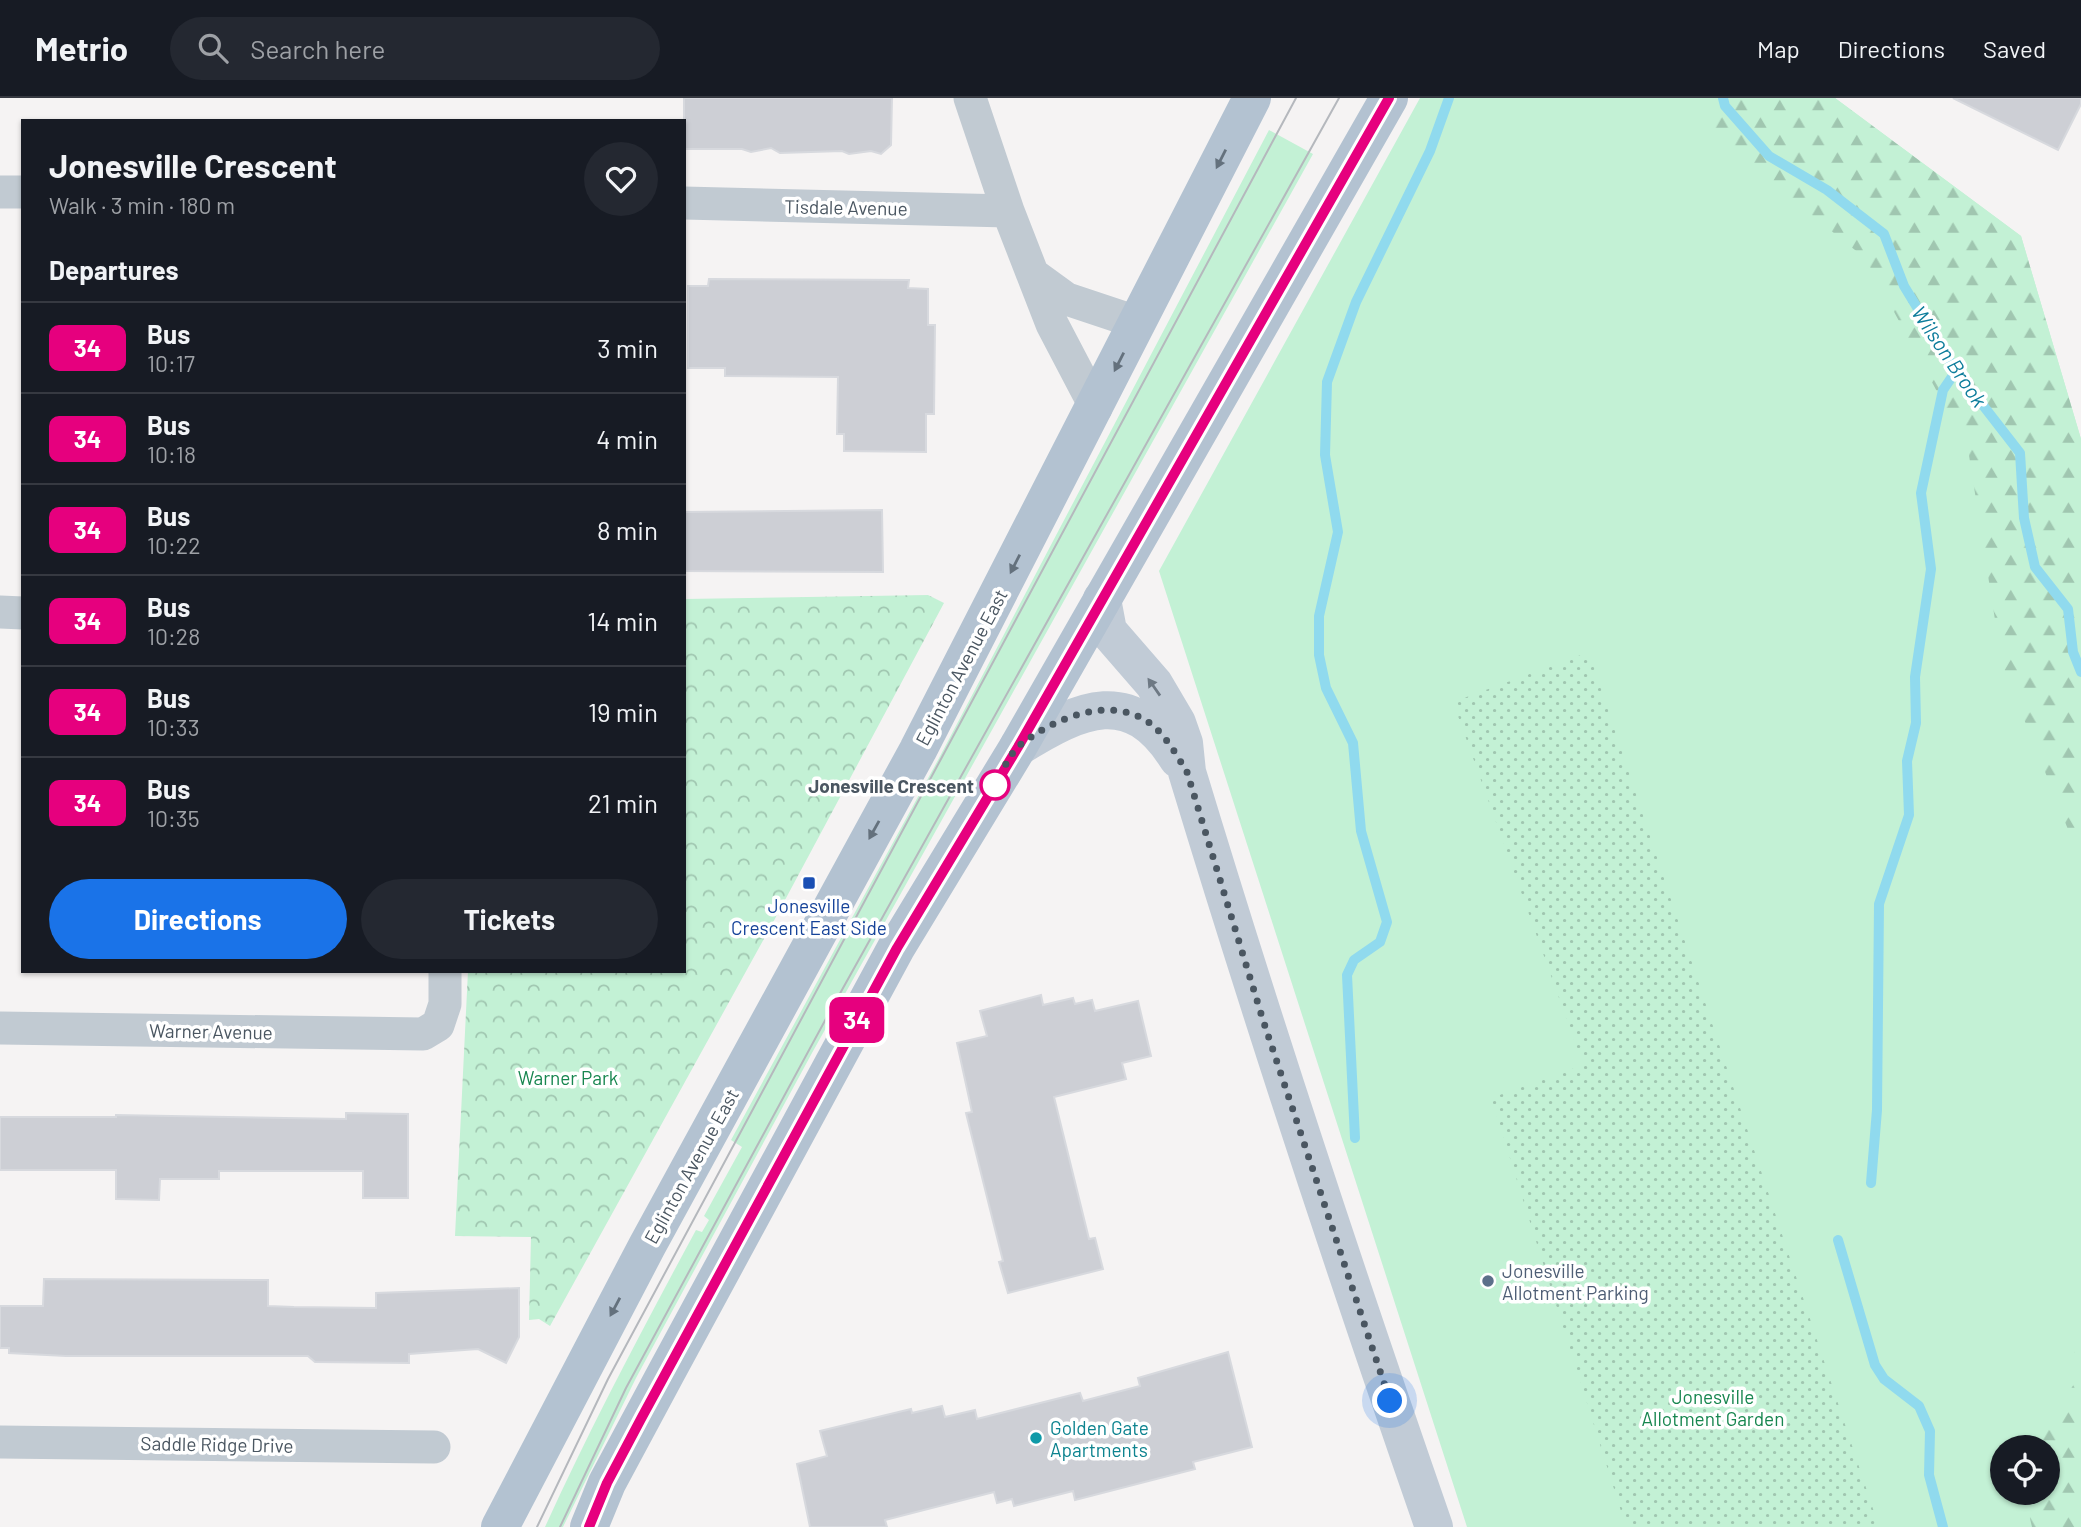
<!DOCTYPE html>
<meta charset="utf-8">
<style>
body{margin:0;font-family:Barlow,sans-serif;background:#242831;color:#f1f3f6;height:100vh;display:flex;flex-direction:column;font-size:26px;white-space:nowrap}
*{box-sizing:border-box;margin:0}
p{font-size:23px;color:#9ea1a6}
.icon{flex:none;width:38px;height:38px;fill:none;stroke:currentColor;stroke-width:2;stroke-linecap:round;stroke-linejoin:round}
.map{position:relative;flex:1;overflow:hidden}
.sheet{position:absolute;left:21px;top:21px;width:665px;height:854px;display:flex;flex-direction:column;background:#171b24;border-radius:0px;box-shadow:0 2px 5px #0004}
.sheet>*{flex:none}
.badge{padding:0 14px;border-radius:10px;font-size:24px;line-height:46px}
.fabs{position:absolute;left:1990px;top:1337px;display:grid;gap:14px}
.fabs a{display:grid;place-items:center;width:70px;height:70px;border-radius:50%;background:#171b24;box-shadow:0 2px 5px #0004;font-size:35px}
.you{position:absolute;width:35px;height:35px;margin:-18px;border:5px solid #fff;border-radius:50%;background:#1a73e8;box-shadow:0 0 0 10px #1a73e833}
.map>.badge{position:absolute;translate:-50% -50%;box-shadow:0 0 0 4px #fff}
h2{padding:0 28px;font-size:26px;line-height:63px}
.round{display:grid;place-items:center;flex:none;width:74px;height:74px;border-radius:37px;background:#242831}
.overview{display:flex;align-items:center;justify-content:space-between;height:119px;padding:0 28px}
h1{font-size:33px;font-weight:700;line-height:52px}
.primary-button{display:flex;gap:14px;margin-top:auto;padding:14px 28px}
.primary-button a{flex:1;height:80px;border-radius:42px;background:#1a73e8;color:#fff;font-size:28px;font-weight:700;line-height:80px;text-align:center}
.primary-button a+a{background:#242831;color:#f1f3f6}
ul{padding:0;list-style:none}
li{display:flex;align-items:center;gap:21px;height:91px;padding:0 28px;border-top:2px solid #363941}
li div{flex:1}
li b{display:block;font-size:26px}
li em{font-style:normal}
li .badge{min-width:77px;font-weight:700;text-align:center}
header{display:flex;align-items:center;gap:42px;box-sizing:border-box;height:98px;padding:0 35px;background:#171b24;border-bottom:2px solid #363941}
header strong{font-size:33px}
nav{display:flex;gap:38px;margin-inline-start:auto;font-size:24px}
.search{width:490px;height:63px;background:#242831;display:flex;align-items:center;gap:18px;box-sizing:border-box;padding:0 24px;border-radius:38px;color:#9ea1a6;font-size:26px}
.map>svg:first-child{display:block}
</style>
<header>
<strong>Metrio</strong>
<div class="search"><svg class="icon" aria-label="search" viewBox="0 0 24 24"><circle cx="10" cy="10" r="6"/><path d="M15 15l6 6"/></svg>Search here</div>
<nav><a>Map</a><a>Directions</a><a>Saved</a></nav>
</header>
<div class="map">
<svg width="2081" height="1429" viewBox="0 0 2081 1429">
<defs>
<pattern id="forest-firs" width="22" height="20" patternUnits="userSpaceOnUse" patternTransform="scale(1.75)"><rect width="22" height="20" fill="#c3f1d5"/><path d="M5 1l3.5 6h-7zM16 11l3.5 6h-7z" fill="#a0c6b0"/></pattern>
<pattern id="park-crowns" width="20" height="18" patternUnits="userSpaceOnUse" patternTransform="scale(1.75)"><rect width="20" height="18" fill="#c3f1d5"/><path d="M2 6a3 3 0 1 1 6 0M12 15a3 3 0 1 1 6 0" fill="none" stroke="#a0c6b0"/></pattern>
<pattern id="garden-dots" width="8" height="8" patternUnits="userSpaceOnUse" patternTransform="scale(1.75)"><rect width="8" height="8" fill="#c3f1d5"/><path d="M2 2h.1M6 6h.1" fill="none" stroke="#a0c6b0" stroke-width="1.8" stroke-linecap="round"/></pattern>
</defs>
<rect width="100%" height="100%" fill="#f5f3f3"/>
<!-- grass -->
<path fill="#c3f1d5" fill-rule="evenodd" d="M 1420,0 L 1835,0 L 2021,138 L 2081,341 L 2081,1429 L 1467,1429 L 1159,473 ZM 2002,1349 L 2048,1349 L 2048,1395 L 2002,1395 Z
M 1269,32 L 1313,56 L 812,955 L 636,1280 L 563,1429 L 545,1429 C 591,1328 643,1230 696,1132 L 702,1134 L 709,1122 L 704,1118 L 742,1049 L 731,1042 L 938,662 Z"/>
<!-- forest -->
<path fill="url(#forest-firs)" d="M 1716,0 L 1835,0 L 2021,138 L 2081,341 L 2081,764 L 2002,566 L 1968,351 L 1865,160 L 1704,31 Z
M 2081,1139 L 2081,1429 L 2032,1429 L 2024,1395 L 2048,1395 L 2048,1349 L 2033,1349 L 2074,1286 L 2077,1145 Z"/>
<!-- park -->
<path fill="url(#park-crowns)" d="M 928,497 L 944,505 L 770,830 L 550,1228 L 539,1221 L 529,1222 L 531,1139 L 455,1138 L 468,873 L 684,873 L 684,501 Z"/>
<!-- garden -->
<path fill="url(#garden-dots)" d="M 1589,554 L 1879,1429 L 1626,1429 L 1491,1000 L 1583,967 L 1453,604 Z"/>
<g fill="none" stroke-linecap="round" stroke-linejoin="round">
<!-- stream -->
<path stroke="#90daee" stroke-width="10" d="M 1723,0 L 1725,8 L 1769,58 L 1827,92 L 1884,136 L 1904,188 L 1954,270 L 2020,355 L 2024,420 L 2035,469 L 2068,511 L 2073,554 L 2081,574
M 1355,1040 L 1347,877 L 1354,862 L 1380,844 L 1387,824 L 1361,733 L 1353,645 L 1326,590 L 1319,557 L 1319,518 L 1338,434 L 1325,357 L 1327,284 L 1356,204 L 1430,53 L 1449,0
M 1871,1085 L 1877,1012 L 1879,806 L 1909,717 L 1907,663 L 1916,625 L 1915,579 L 1931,471 L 1921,395 L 1943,292 L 1956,273
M 1838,1142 L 1875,1267 L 1884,1281 L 1919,1308 L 1930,1333 L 1929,1377 L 1943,1429"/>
</g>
<!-- building -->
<path fill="#cdcfd5" stroke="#d7d9de" stroke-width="2" d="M 684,0 L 892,0 L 891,47 L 881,56 L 871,53 L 849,56 L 842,53 L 780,55 L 771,50 L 751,54 L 742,51 L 684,51 Z
M 1953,0 L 2081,0 L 2081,6 L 2058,52 Z
M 709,181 L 909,182 L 908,190 L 928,191 L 928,227 L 935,227 L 934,316 L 926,316 L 926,354 L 844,353 L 844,336 L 837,336 L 838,279 L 725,278 L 725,270 L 688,270 L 688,188 L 708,188 Z
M 882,412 L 883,474 L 684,473 L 684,414 Z
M 1041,897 L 1043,907 L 1073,900 L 1075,906 L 1092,902 L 1095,913 L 1138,903 L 1151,958 L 1122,965 L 1126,981 L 1054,999 L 1089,1141 L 1095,1140 L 1103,1171 L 1008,1195 L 999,1164 L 1003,1163 L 966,1015 L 972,1014 L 957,945 L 987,938 L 980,913 Z
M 346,1015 L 408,1016 L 408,1100 L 363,1100 L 363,1073 L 219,1073 L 219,1081 L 160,1081 L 159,1102 L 116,1101 L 116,1072 L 0,1072 L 0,1019 L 116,1019 L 116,1017 L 346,1021 Z
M 44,1181 L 268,1182 L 268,1208 L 294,1209 L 376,1210 L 376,1195 L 519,1190 L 519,1239 L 506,1265 L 478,1251 L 409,1256 L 409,1265 L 315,1264 L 308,1258 L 66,1258 L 9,1255 L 9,1250 L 0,1250 L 0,1208 L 43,1208 Z
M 1228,1254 L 1252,1349 L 1193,1364 L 1195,1371 L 1075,1402 L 1073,1393 L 1014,1408 L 1012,1401 L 997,1405 L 994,1394 L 885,1422 L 887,1429 L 810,1429 L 797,1366 L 827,1358 L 820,1333 L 911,1311 L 912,1315 L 942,1308 L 945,1319 L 975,1312 L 977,1321 L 1080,1295 L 1083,1303 L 1140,1288 L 1138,1280 Z"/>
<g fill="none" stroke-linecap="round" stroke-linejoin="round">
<!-- street -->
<path stroke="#c1cad2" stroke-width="33" d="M 970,0 L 1008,113 L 1052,226 L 1096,310
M 0,94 L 23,94
M 684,105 L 1008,113
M 1034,177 L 1067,201 L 1139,225
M 0,514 L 23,515
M 0,930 L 423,936 L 438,927 L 445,906 L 445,873
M 0,1344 L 434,1349"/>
<!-- secondary -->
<path stroke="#c1cbd6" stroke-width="38" d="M 1102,501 L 1108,533 L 1154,586 L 1177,625 L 1184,645 L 1187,674 C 1264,928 1347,1179 1434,1429
M 1018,649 C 1081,610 1131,586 1178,661"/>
<!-- primary -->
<path stroke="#b3c2d1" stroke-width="38" d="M 500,1429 L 647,1148 L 918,652 L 1252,0
M 589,1429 L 607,1385 L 666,1275 L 896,850 L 1018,649 L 1389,0"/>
<!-- tram -->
<path stroke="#b5b8bd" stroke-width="2" d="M 537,1429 L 608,1281 L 1296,0
M 560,1429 L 626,1290 L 828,917 L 1339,0"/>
</g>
<!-- one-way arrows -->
<defs><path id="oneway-solid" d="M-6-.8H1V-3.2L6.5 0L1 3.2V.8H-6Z" transform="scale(1.75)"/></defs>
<g fill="#64717d">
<use href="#oneway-solid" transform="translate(1221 61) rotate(117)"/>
<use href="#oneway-solid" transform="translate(1119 264) rotate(117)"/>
<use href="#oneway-solid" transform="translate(1015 466) rotate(117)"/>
<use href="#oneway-solid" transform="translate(874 732) rotate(119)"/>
<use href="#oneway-solid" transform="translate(615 1209) rotate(118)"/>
</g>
<use fill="#6e7984" href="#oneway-solid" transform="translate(1154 589) rotate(-125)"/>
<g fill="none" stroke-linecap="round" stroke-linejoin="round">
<defs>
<path id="line" d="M 589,1429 L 607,1385 L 642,1319 L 897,850 L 1018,649 L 1389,0"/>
</defs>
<!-- line casing -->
<use href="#line" stroke="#fff" stroke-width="16"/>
<!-- line -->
<use href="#line" stroke="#e6007e" stroke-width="10"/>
<!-- walk -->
<path stroke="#4a5661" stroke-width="7" stroke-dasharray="0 12.6" d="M 995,687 L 991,693 C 1000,680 1008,657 1020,647 C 1054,620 1112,596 1151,626 C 1167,639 1177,658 1187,674 L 1263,922 L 1390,1303"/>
</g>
<!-- markers -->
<circle fill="#fff" stroke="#e6007e" stroke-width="3.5" cx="995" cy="687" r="14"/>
<rect fill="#1a4fb4" stroke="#fff" stroke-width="2.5" x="802" y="778" width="14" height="14" rx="3.5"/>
<circle fill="#5c6f8a" stroke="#fff" stroke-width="2.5" cx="1488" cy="1183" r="7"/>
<circle fill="#0f9aa8" stroke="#fff" stroke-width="2.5" cx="1036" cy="1340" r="7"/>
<g text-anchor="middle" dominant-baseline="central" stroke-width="7" stroke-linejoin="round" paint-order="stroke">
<!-- street labels -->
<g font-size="19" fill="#4a5661" stroke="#fff">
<text transform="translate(846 109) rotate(1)">Tisdale Avenue</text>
<text transform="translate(961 569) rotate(-62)">Eglinton Avenue East</text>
<text transform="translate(211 933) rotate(1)">Warner Avenue</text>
<text transform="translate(691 1068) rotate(-61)">Eglinton Avenue East</text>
<text transform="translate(217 1346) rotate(1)">Saddle Ridge Drive</text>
</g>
<!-- stop labels -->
<g font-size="19" font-weight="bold" fill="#4a5661" stroke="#fff" text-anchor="end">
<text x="974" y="687">Jonesville Crescent</text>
</g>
<!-- transit labels -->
<g font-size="19" fill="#164399" stroke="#fff">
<text x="809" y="807">Jonesville<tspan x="809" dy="22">Crescent East Side</tspan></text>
</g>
<!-- park labels -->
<g font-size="19" fill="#17864f" stroke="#fff">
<text x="568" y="979">Warner Park</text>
<text x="1713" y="1298">Jonesville<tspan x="1713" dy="22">Allotment Garden</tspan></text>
</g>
<!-- service labels -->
<g font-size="19" fill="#4e5e75" stroke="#fff" text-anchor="start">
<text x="1502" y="1172">Jonesville<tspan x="1502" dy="22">Allotment Parking</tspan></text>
</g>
<!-- culture labels -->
<g font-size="19" fill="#0d838f" stroke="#fff" text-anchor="start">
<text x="1050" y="1329">Golden Gate<tspan x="1050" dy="22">Apartments</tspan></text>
</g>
<!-- water labels -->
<g font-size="21" font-style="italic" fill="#0c7c9b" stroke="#fff">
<text transform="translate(1950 258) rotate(56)">Wilson Brook</text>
</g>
</g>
</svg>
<div class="fabs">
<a><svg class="icon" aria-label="locate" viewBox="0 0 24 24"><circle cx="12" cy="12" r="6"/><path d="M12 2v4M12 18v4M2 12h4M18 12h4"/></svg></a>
</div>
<div class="you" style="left:1390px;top:1303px"></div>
<b class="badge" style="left:857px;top:922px;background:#e6007e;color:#fff">34</b>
<section class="sheet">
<div class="overview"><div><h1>Jonesville Crescent</h1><p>Walk · 3 min · 180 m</p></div><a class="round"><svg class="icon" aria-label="heart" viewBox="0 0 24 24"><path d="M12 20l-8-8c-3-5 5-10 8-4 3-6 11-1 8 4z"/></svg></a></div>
<h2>Departures</h2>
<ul>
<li><span class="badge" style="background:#e6007e;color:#fff">34</span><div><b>Bus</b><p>10:17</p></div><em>3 min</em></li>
<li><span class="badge" style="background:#e6007e;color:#fff">34</span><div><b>Bus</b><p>10:18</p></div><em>4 min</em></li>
<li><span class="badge" style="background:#e6007e;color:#fff">34</span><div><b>Bus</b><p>10:22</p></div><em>8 min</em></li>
<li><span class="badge" style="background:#e6007e;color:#fff">34</span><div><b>Bus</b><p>10:28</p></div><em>14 min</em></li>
<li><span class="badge" style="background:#e6007e;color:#fff">34</span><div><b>Bus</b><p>10:33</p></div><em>19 min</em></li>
<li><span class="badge" style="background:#e6007e;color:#fff">34</span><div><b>Bus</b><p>10:35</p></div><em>21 min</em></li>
</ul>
<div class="primary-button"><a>Directions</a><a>Tickets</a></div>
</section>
</div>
